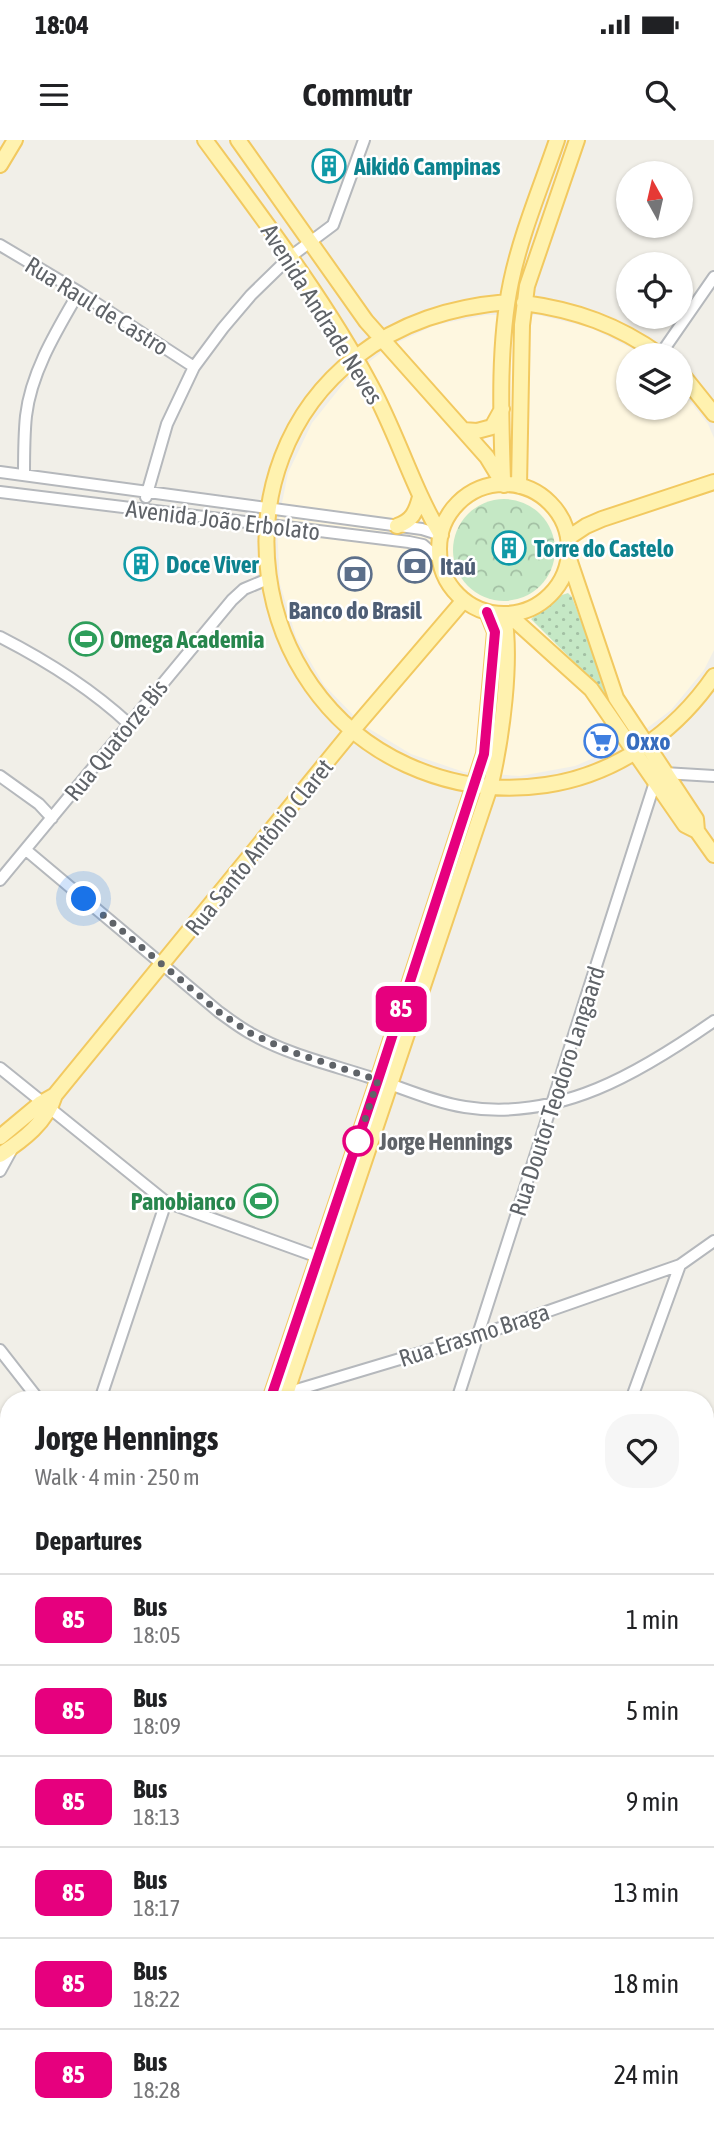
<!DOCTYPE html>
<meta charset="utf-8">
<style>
body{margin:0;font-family:"Asap Condensed",sans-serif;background:#f6f6f6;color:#202124;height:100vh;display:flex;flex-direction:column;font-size:26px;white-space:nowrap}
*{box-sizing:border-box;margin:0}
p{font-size:23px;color:#757577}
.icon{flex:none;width:38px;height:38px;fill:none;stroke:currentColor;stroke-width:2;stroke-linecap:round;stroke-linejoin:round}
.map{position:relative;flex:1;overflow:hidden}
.panel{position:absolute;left:0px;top:1251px;width:714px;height:744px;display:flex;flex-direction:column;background:#fff;border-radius:28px 28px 0 0;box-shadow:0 2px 5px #0004}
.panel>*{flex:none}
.badge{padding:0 14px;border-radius:10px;font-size:24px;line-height:46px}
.needle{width:46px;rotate:352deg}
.fabs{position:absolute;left:616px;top:21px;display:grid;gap:14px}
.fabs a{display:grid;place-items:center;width:77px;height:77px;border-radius:50%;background:#fff;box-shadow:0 2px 5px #0004;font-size:35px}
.you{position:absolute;width:35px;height:35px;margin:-18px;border:5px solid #fff;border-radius:50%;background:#1a73e8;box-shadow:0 0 0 10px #1a73e833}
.map>.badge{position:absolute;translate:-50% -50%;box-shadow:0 0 0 4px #fff}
h2{padding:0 35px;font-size:26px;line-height:63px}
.round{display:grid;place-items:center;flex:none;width:74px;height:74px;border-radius:28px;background:#f6f6f6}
.head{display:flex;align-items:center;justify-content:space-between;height:119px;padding:0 35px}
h1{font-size:33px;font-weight:700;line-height:52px}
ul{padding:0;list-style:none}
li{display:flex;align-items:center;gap:21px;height:91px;padding:0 35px;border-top:2px solid #e0e0e0}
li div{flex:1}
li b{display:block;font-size:26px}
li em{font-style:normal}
li .badge{min-width:77px;font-weight:700;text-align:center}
.status{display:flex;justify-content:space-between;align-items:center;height:49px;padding:0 35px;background:#fff;direction:ltr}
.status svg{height:19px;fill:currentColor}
header{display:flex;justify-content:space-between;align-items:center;height:91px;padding:0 35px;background:#fff;font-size:32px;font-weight:700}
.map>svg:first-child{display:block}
</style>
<div class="status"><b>18:04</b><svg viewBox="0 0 49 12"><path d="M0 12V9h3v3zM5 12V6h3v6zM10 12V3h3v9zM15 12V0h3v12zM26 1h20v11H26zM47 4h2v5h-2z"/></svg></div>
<header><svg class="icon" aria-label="menu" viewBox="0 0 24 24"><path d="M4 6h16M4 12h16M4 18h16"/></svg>Commutr<svg class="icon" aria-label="search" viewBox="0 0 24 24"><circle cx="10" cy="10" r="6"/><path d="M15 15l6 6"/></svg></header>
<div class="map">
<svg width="714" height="1994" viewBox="0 0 714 1994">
<defs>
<pattern id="grass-dots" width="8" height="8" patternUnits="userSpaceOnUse" patternTransform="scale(1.75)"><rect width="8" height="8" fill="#c5e8c5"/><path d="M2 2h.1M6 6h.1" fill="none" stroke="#a3c0a4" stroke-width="1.8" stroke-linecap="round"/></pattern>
<pattern id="park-crowns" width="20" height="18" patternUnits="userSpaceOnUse" patternTransform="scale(1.75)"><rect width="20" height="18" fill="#c5e8c5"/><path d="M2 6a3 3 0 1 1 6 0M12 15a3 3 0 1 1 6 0" fill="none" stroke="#a3c0a4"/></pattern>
</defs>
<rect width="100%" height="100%" fill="#f1efe8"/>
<!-- commercial -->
<path fill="#fef7e0" d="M 486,175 L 538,175 L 589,187 L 635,210 L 641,215 L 628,215 L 628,268 L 681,268 L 681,250 L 708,284 L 714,298 L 714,510 L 704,530 L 671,570 L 626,604 L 575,626 L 520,636 L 464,632 L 411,614 L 363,585 L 324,545 L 296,497 L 280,444 L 277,388 L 288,333 L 312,283 L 347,239 L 388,207 L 435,185 Z"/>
<!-- grass -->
<path fill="url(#grass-dots)" d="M 568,453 L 572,457 L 606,548 L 625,586 L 582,530 L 531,479 L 562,455 Z"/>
<!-- park -->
<path fill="url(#park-crowns)" d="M453 410a51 51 0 1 1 102 0a51 51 0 1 1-102 0Z"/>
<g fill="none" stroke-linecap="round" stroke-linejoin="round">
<defs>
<path id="minor" d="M 0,105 L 79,152 L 194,227
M 660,215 L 714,137
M 0,332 L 422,389 L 441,395
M 24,335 C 24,316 24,295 26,276 C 31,232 57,190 79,152
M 0,352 L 409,402 L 423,405 L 440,420
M 146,357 L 167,284 L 194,227 L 223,188 L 251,155 L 290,117 L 333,85 L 364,0
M 0,497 C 47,521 90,548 129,584
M 664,633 L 714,636
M 0,636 L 39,664 L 52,678
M 26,710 L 219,872 C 229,879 239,887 250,893 C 286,914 329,924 369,937 C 401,947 433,962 465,967 C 559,982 641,932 714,881
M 0,740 L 232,460 L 244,449 L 268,439
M 0,928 L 166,1062 L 318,1117
M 0,1031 L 12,1009
M 0,1210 L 39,1260
M 283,1254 L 480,1195 L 680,1125
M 100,1260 L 166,1062
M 457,1260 L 655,642
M 631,1260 L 680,1125 L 714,1101
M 705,1285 L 714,1288
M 0,1351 L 9,1348
M 705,1464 L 714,1467
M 0,1559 L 9,1533
M 705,1570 L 714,1545
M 0,1586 L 9,1589
M 705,1639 L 714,1642
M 0,1757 L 9,1759
M 705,1819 L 714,1822
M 705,1917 L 714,1910
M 0,1930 L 9,1933
M 705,1984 L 714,1987
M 164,1986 L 185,1994
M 211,1994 L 214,1986
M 388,1994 L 390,1986"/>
<path id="major" d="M 205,0 C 263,79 324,158 370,244 C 397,293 412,347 441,395
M 238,0 L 366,181 L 487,317 L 504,345
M 0,25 L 15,0
M 507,162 C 451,167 401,182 356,217 C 215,327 247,552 407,625 C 451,645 498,652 546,645 C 615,635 675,593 714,536
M 524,163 C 576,170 618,185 660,215
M 681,233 L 714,274
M 463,290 L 477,291 L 492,287 L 502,269
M 503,340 C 501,277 498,204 511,142 C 521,94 541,47 557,0
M439 409a65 65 0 1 1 130 0a65 65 0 1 1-130 0Z
M 519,346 L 522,185 L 527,146 L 577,0
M 397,386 C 412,381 416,372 420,357
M 568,398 L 586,386 L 602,379 L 714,342
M 569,419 L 616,558 L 696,679 L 697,691 L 714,715
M 508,474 L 591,549 L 685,685 L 697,691
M 0,997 L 41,963 L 55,955
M 0,1015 C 23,1000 47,982 55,955 L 352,591 L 464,460
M 270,1260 L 378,940 L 484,614 L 495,492 L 487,472
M 284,1260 L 491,644 C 502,596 512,522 504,474
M 23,1994 L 25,1986
M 41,1994 L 43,1986"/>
</defs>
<!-- minor casing -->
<use href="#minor" stroke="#b5b8bc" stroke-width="14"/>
<!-- major casing -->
<use href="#major" stroke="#f2c960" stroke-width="18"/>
<!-- minor -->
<use href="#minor" stroke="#fff" stroke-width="10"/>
<!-- major -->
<use href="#major" stroke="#fff2af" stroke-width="14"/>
</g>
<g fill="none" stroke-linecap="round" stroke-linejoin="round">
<defs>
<path id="line" d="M 270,1260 L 378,940 L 484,614 L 495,492 L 487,472"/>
</defs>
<!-- line casing -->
<use href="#line" stroke="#fff" stroke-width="16"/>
<!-- line -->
<use href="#line" stroke="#e6007e" stroke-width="10"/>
<!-- walk -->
<path stroke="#5f6368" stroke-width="7" stroke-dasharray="0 12.6" d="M 84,759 L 219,872 L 250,893 L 292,912 L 378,940 L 358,1001"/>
</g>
<!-- icons -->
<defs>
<symbol id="building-ring" viewBox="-11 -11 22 22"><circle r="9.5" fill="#fff" stroke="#0f9aa8" stroke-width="1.5"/><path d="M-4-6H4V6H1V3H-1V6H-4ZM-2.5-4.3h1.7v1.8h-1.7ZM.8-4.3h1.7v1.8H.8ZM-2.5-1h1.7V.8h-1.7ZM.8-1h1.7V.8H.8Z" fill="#0f9aa8"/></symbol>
<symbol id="bank-ring" viewBox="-11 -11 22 22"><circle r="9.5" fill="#fff" stroke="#5c6f8a" stroke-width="1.5"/><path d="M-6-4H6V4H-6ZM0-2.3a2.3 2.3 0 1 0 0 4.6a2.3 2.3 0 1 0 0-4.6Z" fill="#5c6f8a"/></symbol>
<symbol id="stadium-ring" viewBox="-11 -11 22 22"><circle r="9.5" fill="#fff" stroke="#2e9e5b" stroke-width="1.5"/><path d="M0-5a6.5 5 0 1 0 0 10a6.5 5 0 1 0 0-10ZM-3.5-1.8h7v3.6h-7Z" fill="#2e9e5b"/></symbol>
<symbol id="supermarket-ring" viewBox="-11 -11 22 22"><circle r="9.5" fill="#fff" stroke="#3f7fe0" stroke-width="1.5"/><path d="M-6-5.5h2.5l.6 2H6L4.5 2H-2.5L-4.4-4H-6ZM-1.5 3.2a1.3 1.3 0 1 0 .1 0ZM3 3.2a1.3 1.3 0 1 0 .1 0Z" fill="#3f7fe0"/></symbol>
</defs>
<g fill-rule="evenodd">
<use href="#building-ring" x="310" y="7" width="38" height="38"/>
<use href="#building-ring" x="490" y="389" width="38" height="38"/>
<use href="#building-ring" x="122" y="405" width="38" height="38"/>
<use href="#bank-ring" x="396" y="407" width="38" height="38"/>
<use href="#bank-ring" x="336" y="415" width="38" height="38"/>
<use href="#stadium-ring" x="67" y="480" width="38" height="38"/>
<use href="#supermarket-ring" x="582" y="582" width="38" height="38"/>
<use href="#stadium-ring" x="242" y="1042" width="38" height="38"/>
</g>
<!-- markers -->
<circle fill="#fff" stroke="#e6007e" stroke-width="3.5" cx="358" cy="1001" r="14"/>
<g text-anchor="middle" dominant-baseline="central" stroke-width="5" stroke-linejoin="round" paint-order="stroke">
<!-- culture labels -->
<g font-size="24" font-weight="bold" fill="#0d838f" stroke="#fff" text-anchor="start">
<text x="354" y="26">Aikidô Campinas</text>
<text x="534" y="408">Torre do Castelo</text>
<text x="166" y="424">Doce Viver</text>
</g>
<!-- street labels -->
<g font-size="24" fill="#5f6368" stroke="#fff">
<text transform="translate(97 166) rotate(32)">Rua Raul de Castro</text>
<text transform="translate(322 174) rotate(58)">Avenida Andrade Neves</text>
<text transform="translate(223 380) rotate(7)">Avenida João Erbolato</text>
<text transform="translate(116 600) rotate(-51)">Rua Quatorze Bis</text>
<text transform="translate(259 707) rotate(-51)">Rua Santo Antônio Claret</text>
<text transform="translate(557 951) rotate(-72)">Rua Doutor Teodoro Langaard</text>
<text transform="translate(474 1195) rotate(-18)">Rua Erasmo Braga</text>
</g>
<!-- service labels -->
<g font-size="24" font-weight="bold" fill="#4e5e75" stroke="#fff" text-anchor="start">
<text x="440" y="426">Itaú</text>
<text x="355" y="470" text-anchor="middle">Banco do Brasil</text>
</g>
<!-- leisure labels -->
<g font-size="24" font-weight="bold" fill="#27864d" stroke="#fff" text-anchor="start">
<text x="110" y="499">Omega Academia</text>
<text x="236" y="1061" text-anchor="end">Panobianco</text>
</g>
<!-- shop labels -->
<g font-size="24" font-weight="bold" fill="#366cbe" stroke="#fff" text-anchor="start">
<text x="626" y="601">Oxxo</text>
</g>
<!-- stop labels -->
<g font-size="24" font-weight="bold" fill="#5f6368" stroke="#fff" text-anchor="start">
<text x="379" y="1001">Jorge Hennings</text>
</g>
</g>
</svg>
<div class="fabs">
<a><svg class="needle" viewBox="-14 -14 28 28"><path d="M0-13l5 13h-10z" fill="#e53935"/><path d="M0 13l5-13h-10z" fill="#757577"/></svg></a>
<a><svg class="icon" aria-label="locate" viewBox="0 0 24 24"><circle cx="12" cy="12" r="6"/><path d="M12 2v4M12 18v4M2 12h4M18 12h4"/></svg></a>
<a><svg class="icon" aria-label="layers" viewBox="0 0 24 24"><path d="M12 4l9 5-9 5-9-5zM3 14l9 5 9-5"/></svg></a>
</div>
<div class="you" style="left:84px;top:759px"></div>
<b class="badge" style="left:401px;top:869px;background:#e6007e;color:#fff">85</b>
<section class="panel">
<div class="head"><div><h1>Jorge Hennings</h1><p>Walk · 4 min · 250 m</p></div><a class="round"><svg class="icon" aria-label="heart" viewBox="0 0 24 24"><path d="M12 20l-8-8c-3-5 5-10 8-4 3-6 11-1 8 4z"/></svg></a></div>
<h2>Departures</h2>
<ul>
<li><span class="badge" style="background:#e6007e;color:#fff">85</span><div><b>Bus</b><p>18:05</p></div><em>1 min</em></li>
<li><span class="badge" style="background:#e6007e;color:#fff">85</span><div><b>Bus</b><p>18:09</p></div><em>5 min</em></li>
<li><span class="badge" style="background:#e6007e;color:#fff">85</span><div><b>Bus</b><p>18:13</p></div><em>9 min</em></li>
<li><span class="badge" style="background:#e6007e;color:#fff">85</span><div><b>Bus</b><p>18:17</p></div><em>13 min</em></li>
<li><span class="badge" style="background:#e6007e;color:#fff">85</span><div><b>Bus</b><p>18:22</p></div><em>18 min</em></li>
<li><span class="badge" style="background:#e6007e;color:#fff">85</span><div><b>Bus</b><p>18:28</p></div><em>24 min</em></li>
</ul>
</section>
</div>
